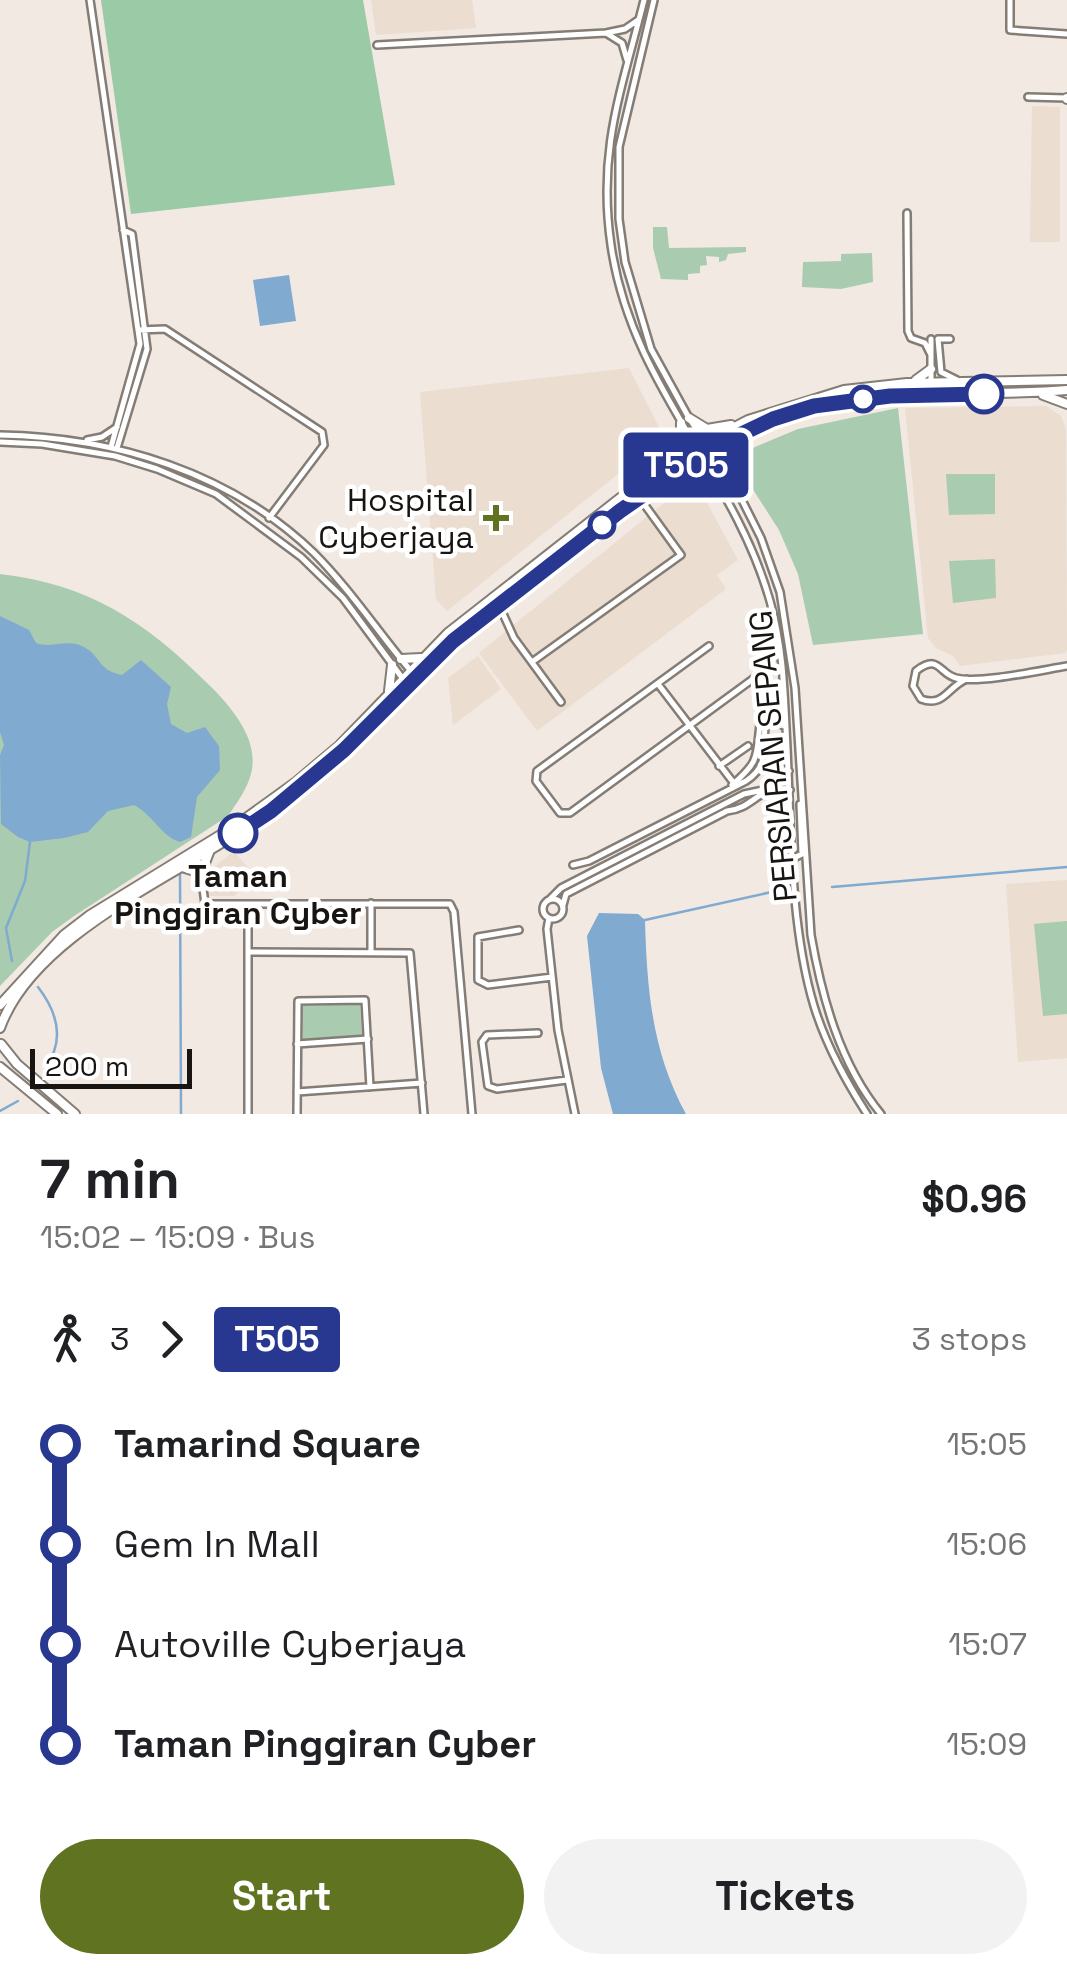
<!DOCTYPE html>
<meta charset="utf-8">
<style>
body{margin:0;font-family:"Space Grotesk",sans-serif;background:#f2f2f2;color:#202124;height:100vh;display:flex;flex-direction:column;font-size:38px;white-space:nowrap}
*{box-sizing:border-box;margin:0}
p{font-size:32px;color:#757577}
.icon{flex:none;width:55px;height:55px;fill:none;stroke:currentColor;stroke-width:2;stroke-linecap:round;stroke-linejoin:round}
.map{position:relative;height:1114px;overflow:hidden}
.drawer{display:flex;flex-direction:column;background:#fff;flex:1}
.drawer>*{flex:none}
.badge{padding:0 20px;border-radius:8px;font-size:35px;line-height:65px}
.scale{position:absolute;left:30px;bottom:25px;width:162px;box-sizing:border-box;padding-left:10px;border:5px solid #171411;border-top:0;font-size:28px;line-height:35px;white-space:nowrap;color:#171411;-webkit-text-stroke:8px #fff;paint-order:stroke}
.map>.badge{position:absolute;translate:-50% -50%;box-shadow:0 0 0 5px #fff}
.legs{display:flex;align-items:center;gap:15px;height:110px;padding:0 40px;font-size:32px}
.legs p{margin-inline-start:auto}
.overview{display:flex;align-items:center;justify-content:space-between;height:170px;padding:0 40px}
h1{font-size:55px;font-weight:600;line-height:75px}
.primary-button{display:flex;gap:20px;margin-top:auto;padding:20px 40px}
.primary-button a{flex:1;height:115px;border-radius:60px;background:#607321;color:#fff;font-size:40px;font-weight:600;line-height:115px;text-align:center}
.primary-button a+a{background:#f2f2f2;color:#202124}
ul{padding:0 40px;list-style:none}
li{display:flex;align-items:center;gap:35px;height:100px;font-size:38px}
li i{display:grid;place-items:center;width:15px;height:100%;margin:0 12px;background:currentColor}
li i::after{content:'';width:25px;height:25px;margin:-12px;border:8px solid;border-radius:50%;background:#fff}
li p{margin-inline-start:auto}
li:first-child i{background:linear-gradient(#0000 50%,currentColor 0)}
li:last-child i{background:linear-gradient(currentColor 50%,#0000 0)}
.map>svg:first-child{display:block}
</style>
<div class="map">
<svg width="1067" height="1114" viewBox="0 0 1067 1114">
<rect width="100%" height="100%" fill="#f1e9e2"/>
<!-- built -->
<path fill="#ebddd0" d="M 371,0 L 472,0 L 476,28 L 376,35 Z
M 1032,106 L 1060,107 L 1060,242 L 1030,242 Z
M 629,368 L 664,437 L 447,611 L 436,599 L 420,392 Z
M 1046,406 L 1061,416 L 1066,429 L 1067,650 L 1065,653 L 960,666 L 953,656 L 936,648 L 928,638 L 905,408 Z
M 686,485 L 699,488 L 738,560 L 717,575 L 726,589 L 537,731 L 479,653 Z
M 478,656 L 501,689 L 453,725 L 448,678 Z
M 234,851 L 256,878 L 234,896 L 209,896 L 205,874 Z
M 1067,880 L 1067,1058 L 1018,1062 L 1006,884 Z"/>
<!-- green -->
<path fill="#a9cbb0" d="M 653,227 L 667,227 L 669,248 L 746,247 L 746,252 L 728,254 L 726,260 L 719,262 L 719,257 L 706,256 L 707,265 L 700,266 L 700,273 L 688,274 L 688,280 L 661,279 L 653,248 Z
M 872,253 L 873,282 L 841,289 L 802,287 L 803,262 L 841,261 L 841,254 Z
M 898,408 L 923,634 L 813,645 L 798,574 L 779,530 L 736,463 L 736,455 L 798,429 Z
M 946,474 L 995,474 L 995,514 L 949,515 Z
M 995,559 L 996,598 L 953,603 L 949,561 Z
M 0,574 C 88,584 145,621 207,683 C 225,700 249,727 252,753 C 256,777 241,797 228,816 L 74,916 L 52,932 L 0,986 Z
M 1067,921 L 1067,1014 L 1043,1016 L 1034,924 Z
M 360,1004 L 362,1037 L 303,1040 L 302,1006 Z"/>
<!-- forest -->
<path fill="#9bcaa6" d="M 101,0 L 363,0 L 395,185 L 131,214 Z"/>
<!-- water -->
<path fill="#80aacf" d="M 289,275 L 296,321 L 260,326 L 253,280 Z
M 0,616 L 29,630 L 36,643 C 52,649 68,638 84,647 C 102,657 97,670 122,675 L 141,660 L 171,687 L 167,704 L 171,724 L 187,733 L 205,727 L 219,746 L 220,770 L 197,797 L 191,837 L 180,842 C 162,837 153,815 134,805 L 108,811 L 88,832 L 64,838 L 30,842 L 18,837 L 1,824 L 0,755 L 4,745 L 0,732 Z
M 599,913 L 638,914 L 645,920 C 647,990 652,1052 686,1114 L 613,1114 L 601,1068 L 587,936 Z"/>
<g fill="none" stroke-linecap="round" stroke-linejoin="round">
<!-- stream -->
<path stroke="#80aacf" stroke-width="2.5" d="M 180,874 L 181,1114
M 832,887 L 1067,867
M 645,920 L 776,891
M 12,961 L 6,928 L 25,881 L 30,842
M 38,987 C 58,1013 65,1041 45,1068
M 0,1111 L 18,1101"/>
<defs>
<path id="minor" d="M 90,0 L 140,344 L 111,447
M 644,0 C 622,89 597,150 611,245 C 631,386 733,470 770,601 C 782,643 784,685 786,728 C 791,815 789,923 814,1006 C 826,1045 845,1080 867,1114
M 654,0 L 619,147 L 619,219 L 625,262 L 651,349 L 689,418 L 742,500 L 761,538 L 780,592 L 795,688 L 811,935 C 822,998 840,1064 881,1114
M 1010,0 L 1010,30 L 1067,34
M 377,45 L 606,33
M 627,60 L 622,43 L 606,33 L 625,29 L 638,20
M 1028,97 L 1067,98
M 907,213 L 908,331 L 911,338 L 925,343 L 931,355
M 139,330 L 165,329 L 322,432 L 324,445 L 269,518
M 938,339 L 941,372 L 957,380
M 938,339 L 950,339
M 931,381 L 931,339
M 0,435 C 114,437 230,472 314,553 C 350,589 378,632 411,671
M 87,440 L 102,437 L 117,427
M 0,442 L 42,444 L 115,456 L 157,469 L 216,494 L 301,557 L 343,598 L 403,679
M 117,448 L 147,349 L 132,234 L 123,230
M 499,605 L 514,638 L 561,702
M 709,646 L 537,771 L 536,781 L 560,813 L 570,813 L 757,676
M 532,662 L 681,555 L 639,497
M 967,679 C 948,686 944,708 921,699 L 913,686 L 916,671 C 939,653 939,674 956,678 C 979,684 1042,670 1067,666
M 658,684 L 736,786
M 719,766 L 748,746
M 732,785 C 760,761 756,757 760,724 L 785,709
M 794,858 L 802,854 L 800,804
M 194,861 L 201,873 L 205,904 L 450,904 L 454,912 L 472,1114
M 573,865 L 589,861 L 746,781 C 769,766 763,749 765,726 L 774,721 L 786,727
M543 909a10 10 0 1 1 20 0a10 10 0 1 1-20 0Z
M 549,900 L 561,888 L 744,794 L 763,790 L 789,771
M 371,903 L 371,952
M 248,904 L 248,1114
M 563,905 L 566,894 L 727,811 C 754,809 761,782 790,790
M 549,918 L 547,929 L 558,1030 L 575,1114
M 519,930 L 478,937 L 478,980 L 488,985 L 552,977
M 248,952 L 410,953 L 424,1114
M 538,1033 L 487,1035 L 482,1042 L 488,1086 L 497,1089 L 567,1080
M 297,1044 L 368,1039
M 297,1092 L 422,1083
M 297,1114 L 298,1001 L 365,1000 L 370,1087"/>
<path id="major" d="M 1067,98 L 1067,99
M 916,380 L 931,369
M 1043,395 L 1067,404
M 689,418 L 707,429 L 731,425
M 665,461 C 679,450 681,441 681,423
M 675,475 L 695,472 L 720,488
M 728,476 L 724,456 L 731,440
M 401,659 L 421,658
M 389,691 L 392,665
M 182,867 L 201,873 L 210,850
M 0,1005 L 64,935 L 90,915 L 235,826 L 296,782 L 340,745 L 448,633 L 633,488 L 700,445 L 748,420 L 844,390 L 907,383 L 1067,380
M 0,1028 C 36,928 194,870 274,808 C 335,761 385,706 440,653 C 474,620 515,593 552,563 C 621,510 691,449 774,419 C 867,384 970,398 1067,390
M 1,1044 L 17,1064 L 75,1114
M 0,1067 L 57,1114"/>
</defs>
<!-- minor casing -->
<use href="#minor" stroke="#847d76" stroke-width="10"/>
<!-- major casing -->
<use href="#major" stroke="#847d76" stroke-width="12"/>
<!-- minor -->
<use href="#minor" stroke="#fff" stroke-width="5"/>
<!-- major -->
<use href="#major" stroke="#fff" stroke-width="8"/>
</g>
<g fill="none" stroke-linecap="round" stroke-linejoin="round">
<defs>
<path id="line-1" d="M 238,833 L 271,811 L 344,750 L 453,641 L 620,511 L 710,449 L 773,419 L 814,406 L 890,396 L 984,394"/>
</defs>
<!-- line-1 casing -->
<use href="#line-1" stroke="#fff" stroke-width="22"/>
<!-- line-1 -->
<use href="#line-1" stroke="#283890" stroke-width="15"/>
</g>
<!-- markers -->
<g fill="#fff" stroke="#283890" stroke-width="5">
<circle cx="984" cy="394" r="18"/>
<circle cx="863" cy="399" r="12"/>
<circle cx="602" cy="525" r="12"/>
<circle cx="238" cy="833" r="18"/>
</g>
<path fill="#607321" stroke="#fff" stroke-width="4" d="M491 503h10v10h10v10h-10v10h-10v-10h-10v-10h10z"/>
<g text-anchor="middle" dominant-baseline="central" stroke-width="9" stroke-linejoin="round" paint-order="stroke">
<!-- poi labels -->
<g font-size="32" fill="#171411" stroke="#fff" text-anchor="end">
<text x="474" y="500">Hospital<tspan x="474" dy="37">Cyberjaya</tspan></text>
</g>
<!-- street labels -->
<g font-size="32" fill="#171411" stroke="#fff">
<text transform="translate(773 756) rotate(-95)">PERSIARAN SEPANG</text>
</g>
<!-- stop labels -->
<g font-size="32" font-weight="bold" fill="#171411" stroke="#fff">
<text x="238" y="876">Taman<tspan x="238" dy="37">Pinggiran Cyber</tspan></text>
</g>
</g>
</svg>
<div class="scale">200 m</div>
<b class="badge" style="left:686px;top:465px;background:#283890;color:#fff">T505</b>
</div>
<section class="drawer">
<div class="overview"><div><h1>7 min</h1><p>15:02 – 15:09 · Bus</p></div><b>$0.96</b></div>
<div class="legs"><svg class="icon" aria-label="walk" viewBox="0 0 24 24"><circle cx="13" cy="4" r="2"/><path d="M13 8l-2 6 4 7M11 14l-3 7M7 12l3-4h3l4 4"/></svg>3<svg class="icon" aria-label="forward" viewBox="0 0 24 24"><path d="M9 5l7 7-7 7"/></svg><b class="badge" style="background:#283890;color:#fff">T505</b><p>3 stops</p></div>
<ul>
<li><i style="color:#283890"></i><b>Tamarind Square</b><p>15:05</p></li>
<li><i style="color:#283890"></i><span>Gem In Mall</span><p>15:06</p></li>
<li><i style="color:#283890"></i><span>Autoville Cyberjaya</span><p>15:07</p></li>
<li><i style="color:#283890"></i><b>Taman Pinggiran Cyber</b><p>15:09</p></li>
</ul>
<div class="primary-button"><a>Start</a><a>Tickets</a></div>
</section>
